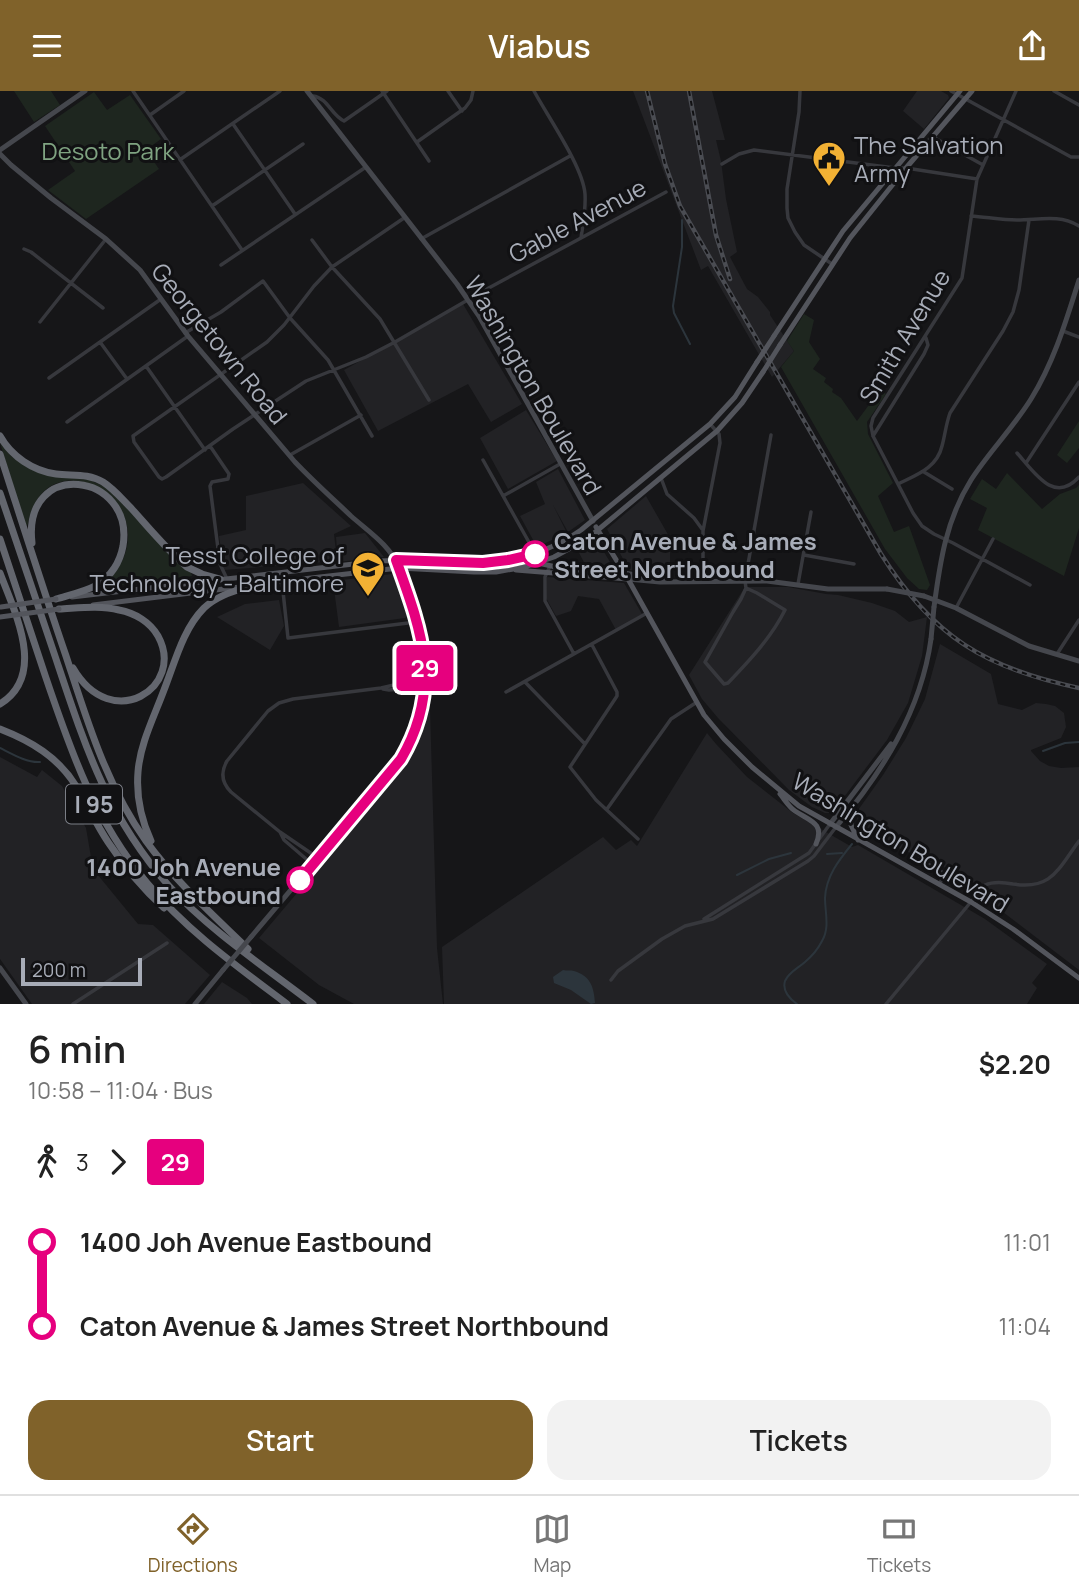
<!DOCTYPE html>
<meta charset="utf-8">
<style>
body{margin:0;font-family:Manrope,sans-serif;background:#f2f2f2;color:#222;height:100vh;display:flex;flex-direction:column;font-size:26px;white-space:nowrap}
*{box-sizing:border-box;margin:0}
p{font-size:23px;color:#767676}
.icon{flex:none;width:38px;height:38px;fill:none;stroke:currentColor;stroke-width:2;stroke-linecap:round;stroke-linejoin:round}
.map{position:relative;height:913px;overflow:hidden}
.sheet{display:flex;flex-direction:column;background:#fff;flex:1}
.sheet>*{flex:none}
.badge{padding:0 14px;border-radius:5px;font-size:24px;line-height:46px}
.scale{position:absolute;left:21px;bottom:18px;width:121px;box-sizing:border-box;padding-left:7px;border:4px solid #a8adb8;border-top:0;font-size:19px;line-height:24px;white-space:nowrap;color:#a8adb8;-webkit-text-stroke:5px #111113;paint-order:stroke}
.map>.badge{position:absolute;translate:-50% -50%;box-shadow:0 0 0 4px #fff}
.legs{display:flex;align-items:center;gap:10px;height:77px;padding:0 28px;font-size:23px}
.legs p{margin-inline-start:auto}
.summary{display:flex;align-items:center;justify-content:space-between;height:119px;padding:0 28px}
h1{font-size:38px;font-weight:600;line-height:52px}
.button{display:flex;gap:14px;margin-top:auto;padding:14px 28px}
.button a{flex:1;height:80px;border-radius:21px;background:#80622a;color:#fff;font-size:28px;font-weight:600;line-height:80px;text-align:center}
.button a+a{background:#f2f2f2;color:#222}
ul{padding:0 28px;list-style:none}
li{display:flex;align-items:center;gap:24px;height:84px;font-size:26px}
li i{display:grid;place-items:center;width:10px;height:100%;margin:0 9px;background:currentColor}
li i::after{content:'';width:18px;height:18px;margin:-9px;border:5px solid;border-radius:50%;background:#fff}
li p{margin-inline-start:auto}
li:first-child i{background:linear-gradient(#0000 50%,currentColor 0)}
li:last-child i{background:linear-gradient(currentColor 50%,#0000 0)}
header{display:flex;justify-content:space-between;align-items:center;height:91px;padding:0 28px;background:#80622a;color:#fff;font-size:32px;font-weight:600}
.tab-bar{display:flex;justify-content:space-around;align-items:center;height:98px;border-top:2px solid #e0e0e0;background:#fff;font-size:19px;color:#767676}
.tab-bar a{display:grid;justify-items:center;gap:4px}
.tab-bar .selected{color:#80622a}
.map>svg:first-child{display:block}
</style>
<header><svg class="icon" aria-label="menu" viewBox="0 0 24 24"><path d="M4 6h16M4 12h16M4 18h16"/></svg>Viabus<svg class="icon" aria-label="share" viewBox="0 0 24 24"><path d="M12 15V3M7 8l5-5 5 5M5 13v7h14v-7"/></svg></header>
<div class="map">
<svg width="1079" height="913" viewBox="0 0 1079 913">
<rect width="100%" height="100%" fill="#161618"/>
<!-- built -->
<path fill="#222225" d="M 633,0 L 712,0 L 725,49 L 716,49 L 721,70 L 726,108 L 737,161 L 730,166 L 747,198 L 758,206 L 770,221 L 770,224 L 794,260 L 772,286 L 708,175 L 701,179 Z
M 917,0 L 941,0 L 948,4 L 949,7 L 924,38 L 903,20 Z
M 463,213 L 522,313 L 491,331 L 468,293 L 378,340 L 344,279 Z
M 526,319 L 557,370 L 508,398 L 480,347 Z
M 558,378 L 585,429 L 568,441 L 553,414 L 567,442 L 537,456 L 520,425 L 545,413 L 536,391 Z
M 303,392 L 351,435 L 334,443 L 337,470 L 224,479 L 219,445 L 246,439 L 246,405 Z
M 646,405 L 670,447 L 670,484 L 629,479 L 607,438 Z
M 365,442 L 384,466 L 338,471 L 336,446 Z
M 595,446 L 613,476 L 586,475 L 577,458 Z
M 392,483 L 395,485 L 407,526 L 405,527 L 339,536 L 333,490 Z
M 547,486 L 624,492 L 642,523 L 616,539 L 599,508 L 578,505 L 571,520 L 556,525 L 546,507 Z
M 745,496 L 788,496 L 826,503 L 838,504 L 872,512 L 895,520 L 909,531 L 927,526 L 922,565 L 908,612 L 887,649 L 832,722 L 825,722 L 812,716 L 789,699 L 718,627 L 702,608 L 689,584 Z
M 279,509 L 284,535 L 270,559 L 217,526 L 245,513 Z
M 940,553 L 991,583 L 998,613 L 1022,619 L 1036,612 L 1046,613 L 1055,615 L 1064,622 L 1066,636 L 1061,647 L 1031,659 L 1031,660 L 1040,670 L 1049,675 L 1061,677 L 1079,676 L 1079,879 L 944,776 L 867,744 L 860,737 L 856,722 L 883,684 L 906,647 L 925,608 Z
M 430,617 L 437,857 L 443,913 L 354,913 L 319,894 L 259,847 L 407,672 L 417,654 Z
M 707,642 L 716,653 L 747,686 L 793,722 L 852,756 L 858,754 L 985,828 L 1047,873 L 1032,892 L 1037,897 L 1027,913 L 444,913 L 442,856 L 603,746 L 616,759 L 631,749 L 637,755 Z
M 0,666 L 37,686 L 42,679 L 62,695 L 86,737 L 93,778 L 138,833 L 153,834 L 210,884 L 185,913 L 32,913 L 0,868 Z
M 222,891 L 247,907 L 252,913 L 204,913 Z"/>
<!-- green -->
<path fill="#1e261f" d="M 14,0 L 51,0 L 60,14 L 34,31 Z
M 94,1 L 107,19 L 130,4 L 161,48 L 146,59 L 159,78 L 86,128 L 48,99 L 75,80 L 45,35 Z
M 804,223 L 814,229 L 809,251 L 820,268 L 813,278 L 826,287 L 824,291 L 833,298 L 832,301 L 841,307 L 857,330 L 880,299 L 886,303 L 867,331 L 868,343 L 893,392 L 878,405 L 894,441 L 909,435 L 930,494 L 927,499 L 919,498 L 907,487 L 885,458 L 781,276 L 794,260 L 787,250 Z
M 1079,330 L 1079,357 L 1067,372 L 1057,364 Z
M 0,352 L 11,365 L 23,373 L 86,387 L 107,397 L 191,481 L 192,485 L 106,496 L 106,492 C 180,417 46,338 28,433 L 26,435 Z
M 1007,382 L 1042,418 L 1060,403 L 1076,397 L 1079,394 L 1079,437 L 1064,485 L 978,439 L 987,417 L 970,408 L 982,388 L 996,398 Z"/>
<!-- water -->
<path fill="#2c353c" d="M 563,879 C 567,880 571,879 574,880 C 591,885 594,897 595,912 L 591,913 L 571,899 L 554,892 L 553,886 Z"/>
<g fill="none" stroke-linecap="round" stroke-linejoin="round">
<!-- stream -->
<path stroke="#2c353c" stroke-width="2" d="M 682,129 L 682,156 L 673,215 L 674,222 L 690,253
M 0,657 C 12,663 27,672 40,671
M 1043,660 L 1065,652 L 1079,651
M 827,763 L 842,762
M 737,784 L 769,768 L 791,762
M 797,913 C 790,908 782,900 785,890 C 789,881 797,878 805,871 C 811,866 818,858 822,850 C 830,837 825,821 825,807 C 826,785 839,769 852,753"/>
<!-- street -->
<path stroke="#37383d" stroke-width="3.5" d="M 133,0 L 242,159
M 382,0 L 429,70
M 448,0 L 462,20
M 534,0 C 548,26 583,76 585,103 C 586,118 583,133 581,147
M 800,0 L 799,21 L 787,98 L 787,117 L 788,127 L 795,141 L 804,154 L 832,173
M 951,0 L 1071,66 L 1079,66
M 1016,0 L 977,88 L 962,187 L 873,327 L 871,335 L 873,345 L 913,422 L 922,435 L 934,443 L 953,452 L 1030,494
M 1054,0 L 1079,14
M 313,5 C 328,7 331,24 344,30 L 387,0
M 150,24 L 184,0
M 233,33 L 295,123
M 933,46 L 983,74
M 417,51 L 465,17 L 471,9 L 473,0
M 181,68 L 280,0
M 722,73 L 739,63 L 754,59 L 895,77 L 906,77 L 977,88
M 212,115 L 303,53
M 971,125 C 986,126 1002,129 1017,129 C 1039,129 1059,123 1079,135
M 404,127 L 332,176 L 314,195 L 284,234 L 267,251 L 133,345 L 134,351 L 159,386 L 162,388 L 166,386 L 233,338 L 306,290 L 366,266 L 395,251 L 485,199 L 666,101
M 421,148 L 570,65
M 312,149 L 332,176 L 380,228 L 429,309
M 24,158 L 31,161 L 103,217
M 221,174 L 366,76
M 40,231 L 106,148
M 1063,240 L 1079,246
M 185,242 L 221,221 L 263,190 L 290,227 L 328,269 L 372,345
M 100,251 L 127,288
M 146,275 L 205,359
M 49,287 L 161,208
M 67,331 L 188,245
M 873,345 L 924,263 L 928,254 L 926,247
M 210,355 L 229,383 L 228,388 L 212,391 L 210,395 L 220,473 L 227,488
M 1017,362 C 1034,381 1054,414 1079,386
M 290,364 L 361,324
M 483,369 L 535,462
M 1026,372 L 1079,291
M 924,381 L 952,398
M 661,387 L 667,403 L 694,427 L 702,438
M 898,393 C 916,384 937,377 942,355 C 945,344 946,333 950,322 L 1003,240 L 1013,221 L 1019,199 L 1029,129
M 503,405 L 560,373
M 804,464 L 854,473
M 550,475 L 545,486 L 545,510 L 574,563
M 282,491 L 288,547 L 416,531
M 703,491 L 703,440 L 720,352 L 719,343 L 710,333
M 798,493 L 811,421
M 746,497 L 741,508 L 733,521 L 705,571 L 724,593 L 728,592 C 749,570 771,547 785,519 L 757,502 L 746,497 L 745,490 L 771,344
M 956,517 L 993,448
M 592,554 L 617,601 L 617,605 L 570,676 L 596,709 L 638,748
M 1057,563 L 1079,529
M 525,591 L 585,653
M 383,598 L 389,599 L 424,596
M 506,601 L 647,522
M 607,718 L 671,628 L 697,611
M 280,741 L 231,701 C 222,692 220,682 227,670 L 268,620 L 279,612 L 293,608 L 381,597 L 407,591 L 424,589
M 919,768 L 942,781 L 943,784 L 940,793
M 312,773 L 284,749 L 280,741 L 318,767
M 704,828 L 809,762 L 830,733
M 611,889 L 618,880 L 662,848 L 685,835 L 713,828 L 808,770 L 814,765 L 836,736
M 73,913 L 167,852
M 886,913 L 985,794 C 994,790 1003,791 1013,793 C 1052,799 1058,778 1079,750"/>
<!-- secondary -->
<path stroke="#45474d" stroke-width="5" d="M 307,0 L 457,193 L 479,225 L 593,430
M 0,59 L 85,0
M 0,63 L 11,74 L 51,107 L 106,148 L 140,179 L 188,245 L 295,371 C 313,390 332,407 351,425 C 369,441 390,454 399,477 C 424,556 447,609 390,682 L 251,846
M 624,482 L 666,489
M 628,488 L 660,491 L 767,490 L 828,498 L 887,498
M 924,505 L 956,517 L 1029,555 L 1079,570
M 934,516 C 940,471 946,429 971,389 C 989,361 1013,337 1031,308 C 1054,271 1066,230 1079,189
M 830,733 L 891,653
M 836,736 C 882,682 921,620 931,548
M 0,877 L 26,913
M 195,913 L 223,879"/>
<!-- primary -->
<path stroke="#53555c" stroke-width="5" d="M 774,245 L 843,140 L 960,0
M 780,254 L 850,147 L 906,77 L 972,0
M 596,436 L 628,488 L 704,624 L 724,648 L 752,676 L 799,715 L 971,811 L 1013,838 L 1079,887
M 538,472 L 565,478 L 624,482
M 516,479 L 628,488
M 250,494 L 399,477 L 474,481 L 496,481 L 525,476 L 554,466 L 587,448 L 717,340 L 742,312 L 763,281
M 72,506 L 379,470 C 412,468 445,473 478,472 C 515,471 551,460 581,439 L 710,333 L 735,306 L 757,271
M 93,514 L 240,496
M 780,703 C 785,709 789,716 795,720 C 810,730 825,732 816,753
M 853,716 L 851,734 L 858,749"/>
<!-- highway -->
<path stroke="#63666e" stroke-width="7" d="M 0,345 C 11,365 33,380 56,383 C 73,385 88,382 103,391 C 114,398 122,408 131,417 C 149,437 167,459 187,476 L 202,483 L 220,488
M 0,363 C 22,431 43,498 66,565 C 87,629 106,694 146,750 C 175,790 212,823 248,858
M 0,402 C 19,457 37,513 56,568 C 85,655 107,725 169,795 C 209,839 265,876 313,913
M 0,448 C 15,494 30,539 45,584 C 71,661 94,728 147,792 C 187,840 238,876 287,913
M 32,452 C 22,366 135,381 123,455 C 120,471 111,485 97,494 C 84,501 69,504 56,508
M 0,482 C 15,522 47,584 0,613
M 59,518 C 79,517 100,514 119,519 C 135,522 150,531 158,545 C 186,596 112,644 73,577
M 0,638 C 31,650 58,666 76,695 C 87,713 96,733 108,751 C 124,775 142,797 164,817
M 151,750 C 141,728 136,705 138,681 C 140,653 154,626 164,599 C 175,571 183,538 204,517 C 218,504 235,500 253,494"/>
<defs>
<path id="rail" d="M 647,0 L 665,73 L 680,115 L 881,463 C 933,546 985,577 1079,597
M 689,0 L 716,144 L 730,188"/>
</defs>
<!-- rail casing -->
<use href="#rail" stroke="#4a4c52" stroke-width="4.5"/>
<!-- rail -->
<use href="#rail" stroke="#111113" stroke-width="2" stroke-dasharray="5" stroke-linecap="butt"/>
<!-- secondary-bridge -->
<path stroke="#45474d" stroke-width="5" d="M 887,498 L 924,505
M 931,548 L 934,516
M 223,879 L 251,846"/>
<!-- primary-bridge -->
<path stroke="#53555c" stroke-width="5" d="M 757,271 L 774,245
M 763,281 L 780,254
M 1,516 L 56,508
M 0,526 L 59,518"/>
</g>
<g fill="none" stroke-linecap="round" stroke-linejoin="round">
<defs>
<path id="line-1" d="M 300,789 L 401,668 C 443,596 422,541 396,469 L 483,472 L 508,469 L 535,463"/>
</defs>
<!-- line-1 casing -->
<use href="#line-1" stroke="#fff" stroke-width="16"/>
<!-- line-1 -->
<use href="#line-1" stroke="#e6007e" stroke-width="10"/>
</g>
<!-- icons -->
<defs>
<symbol id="civic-pin" viewBox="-11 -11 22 30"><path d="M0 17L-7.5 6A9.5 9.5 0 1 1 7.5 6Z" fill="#f2b134" stroke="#111113"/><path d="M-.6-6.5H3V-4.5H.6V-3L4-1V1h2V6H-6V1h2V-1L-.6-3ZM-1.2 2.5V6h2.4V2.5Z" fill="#111"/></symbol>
<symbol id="university-pin" viewBox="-11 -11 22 30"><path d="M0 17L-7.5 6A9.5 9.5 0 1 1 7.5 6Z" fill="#f2b134" stroke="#111113"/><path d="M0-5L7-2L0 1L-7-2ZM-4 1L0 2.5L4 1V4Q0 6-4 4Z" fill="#111"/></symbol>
</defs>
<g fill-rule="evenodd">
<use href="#civic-pin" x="810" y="48" width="38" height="52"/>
<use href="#university-pin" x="349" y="458" width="38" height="52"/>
</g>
<!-- markers -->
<g fill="#fff" stroke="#e6007e" stroke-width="3.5">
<circle cx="535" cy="463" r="12"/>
<circle cx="300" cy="789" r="12"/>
</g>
<g text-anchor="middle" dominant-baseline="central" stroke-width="6" stroke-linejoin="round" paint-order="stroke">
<!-- shield labels -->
<rect fill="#111113" stroke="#7b7e86" stroke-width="2" x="66" y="693.5" width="56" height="39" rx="5"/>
<g font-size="23" font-weight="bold" fill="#a8adb8">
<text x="94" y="713">I 95</text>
</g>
<!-- poi labels -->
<g font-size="24" fill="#a8adb8" stroke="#111113" text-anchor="start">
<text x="854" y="53">The Salvation<tspan x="854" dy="28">Army</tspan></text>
<text x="344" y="463" text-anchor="end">Tesst College of<tspan x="344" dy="28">Technology - Baltimore</tspan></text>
</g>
<!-- park labels -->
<g font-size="24" fill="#7fa381" stroke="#111113">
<text x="108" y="59">Desoto Park</text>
</g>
<!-- street labels -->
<g font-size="24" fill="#a8adb8" stroke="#111113">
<text transform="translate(577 129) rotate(-28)">Gable Avenue</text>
<text transform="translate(904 245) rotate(-59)">Smith Avenue</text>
<text transform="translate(220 252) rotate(51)">Georgetown Road</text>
<text transform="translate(534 294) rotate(60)">Washington Boulevard</text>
<text transform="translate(901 751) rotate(31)">Washington Boulevard</text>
</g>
<!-- stop labels -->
<g font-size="24" font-weight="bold" fill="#a8adb8" stroke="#111113" text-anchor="start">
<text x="554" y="449">Caton Avenue &amp; James<tspan x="554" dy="28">Street Northbound</tspan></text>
<text x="281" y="775" text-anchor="end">1400 Joh Avenue<tspan x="281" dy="28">Eastbound</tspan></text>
</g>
</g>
</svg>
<div class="scale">200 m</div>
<b class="badge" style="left:425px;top:577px;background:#e6007e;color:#fff">29</b>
</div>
<section class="sheet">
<div class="summary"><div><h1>6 min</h1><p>10:58 – 11:04 · Bus</p></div><b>$2.20</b></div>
<div class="legs"><svg class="icon" aria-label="walk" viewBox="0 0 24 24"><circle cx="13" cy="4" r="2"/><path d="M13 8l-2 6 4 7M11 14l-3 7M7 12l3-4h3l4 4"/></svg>3<svg class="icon" aria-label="forward" viewBox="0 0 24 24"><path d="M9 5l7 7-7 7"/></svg><b class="badge" style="background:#e6007e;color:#fff">29</b></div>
<ul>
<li><i style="color:#e6007e"></i><b>1400 Joh Avenue Eastbound</b><p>11:01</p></li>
<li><i style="color:#e6007e"></i><b>Caton Avenue &amp; James Street Northbound</b><p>11:04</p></li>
</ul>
<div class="button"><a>Start</a><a>Tickets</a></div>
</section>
<nav class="tab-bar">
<a class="selected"><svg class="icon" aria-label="directions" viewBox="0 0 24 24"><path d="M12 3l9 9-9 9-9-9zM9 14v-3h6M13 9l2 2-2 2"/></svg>Directions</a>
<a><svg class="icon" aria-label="map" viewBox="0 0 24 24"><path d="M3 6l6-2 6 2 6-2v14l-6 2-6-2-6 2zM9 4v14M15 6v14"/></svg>Map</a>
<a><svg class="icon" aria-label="tickets" viewBox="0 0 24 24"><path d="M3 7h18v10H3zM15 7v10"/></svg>Tickets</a>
</nav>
